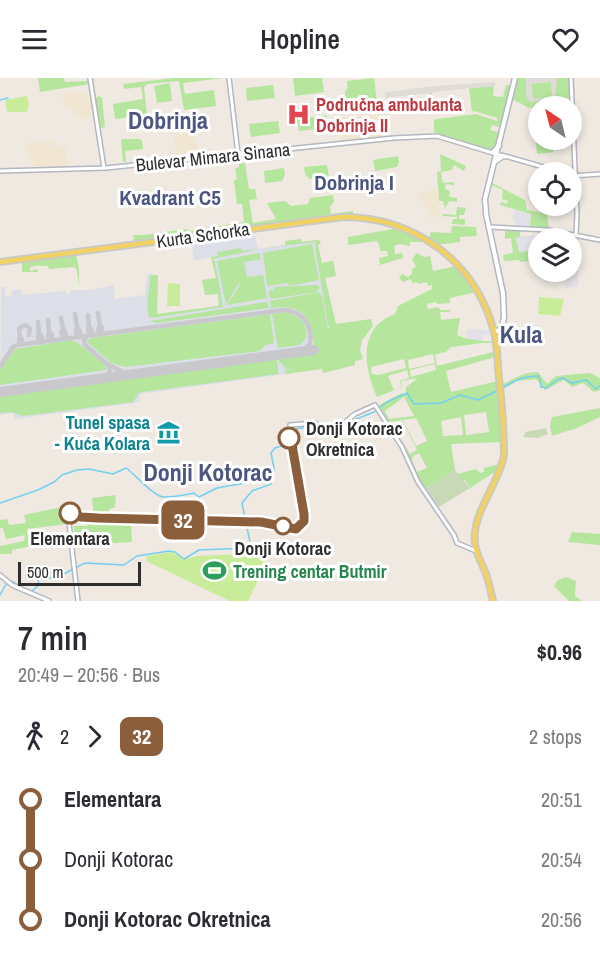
<!DOCTYPE html>
<meta charset="utf-8">
<style>
body{margin:0;font-family:"Archivo Narrow",sans-serif;background:#f2f2f3;color:#2b2b33;height:100vh;display:flex;flex-direction:column;font-size:22px;white-space:nowrap}
*{box-sizing:border-box;margin:0}
p{font-size:20px;color:#7c7c81}
.icon{flex:none;width:33px;height:33px;fill:none;stroke:currentColor;stroke-width:2;stroke-linecap:round;stroke-linejoin:round}
.map{position:relative;height:523px;overflow:hidden}
.drawer{display:flex;flex-direction:column;background:#fff;flex:1}
.drawer>*{flex:none}
.badge{padding:0 12px;border-radius:9px;font-size:21px;line-height:39px}
.needle{width:39px;rotate:325deg}
.tools{position:absolute;left:528px;top:18px;display:grid;gap:12px}
.tools a{display:grid;place-items:center;width:54px;height:54px;border-radius:50%;background:#fff;box-shadow:0 3px 9px #0003;font-size:30px}
.scale{position:absolute;left:18px;bottom:15px;width:123px;box-sizing:border-box;padding-left:6px;border:3px solid #2e2e2e;border-top:0;font-size:16px;line-height:21px;white-space:nowrap;color:#2e2e2e;-webkit-text-stroke:4px #fff;paint-order:stroke}
.map>.badge{position:absolute;translate:-50% -50%;box-shadow:0 0 0 3px #fff}
.legs{display:flex;align-items:center;gap:9px;height:66px;padding:0 18px;font-size:20px}
.legs p{margin-inline-start:auto}
.head{display:flex;align-items:center;justify-content:space-between;height:102px;padding:0 18px}
h1{font-size:33px;font-weight:600;line-height:45px}
ul{padding:0 18px;list-style:none}
li{display:flex;align-items:center;gap:21px;height:60px;font-size:22px}
li i{display:grid;place-items:center;width:9px;height:100%;margin:0 8px;background:currentColor}
li i::after{content:'';width:15px;height:15px;margin:-8px;border:4px solid;border-radius:50%;background:#fff}
li p{margin-inline-start:auto}
li:first-child i{background:linear-gradient(#0000 50%,currentColor 0)}
li:last-child i{background:linear-gradient(currentColor 50%,#0000 0)}
header{display:flex;justify-content:space-between;align-items:center;height:78px;padding:0 18px;background:#fff;font-size:27px;font-weight:600}
.map>svg:first-child{display:block}
</style>
<header><svg class="icon" aria-label="menu" viewBox="0 0 24 24"><path d="M4 6h16M4 12h16M4 18h16"/></svg>Hopline<svg class="icon" aria-label="heart" viewBox="0 0 24 24"><path d="M12 20l-8-8c-3-5 5-10 8-4 3-6 11-1 8 4z"/></svg></header>
<div class="map">
<svg width="600" height="523" viewBox="0 0 600 523">
<rect width="100%" height="100%" fill="#efe9e1"/>
<!-- industrial -->
<path fill="#e3e1e8" d="M 515,131 L 531,136 L 530,149 L 517,149 L 513,139 Z
M 539,153 L 547,155 L 547,160 L 538,160 L 538,172 L 519,174 L 516,159 L 539,157 Z
M 572,186 L 578,188 L 578,208 L 565,210 L 565,194 L 572,194 Z
M 467,251 L 491,252 L 493,256 L 483,257 L 483,263 L 467,261 Z"/>
<!-- education -->
<path fill="#f0e6d1" d="M 85,13 L 87,19 L 91,20 L 91,38 L 81,40 L 64,28 L 62,16 Z
M 383,35 L 385,59 L 341,63 L 339,40 Z
M 195,55 L 198,79 L 176,82 L 174,57 Z
M 52,62 L 54,69 L 65,67 L 68,89 L 34,89 L 25,66 Z
M 439,111 L 441,138 L 430,139 L 417,115 Z"/>
<!-- airport -->
<path fill="#dcdee8" d="M 241,154 L 245,159 L 255,157 L 258,171 L 285,167 L 285,163 L 301,161 L 302,164 L 319,162 L 321,165 L 318,167 L 322,185 L 333,183 L 336,198 L 325,200 L 336,246 L 371,242 L 373,248 L 362,262 L 360,272 L 363,281 L 355,283 L 355,287 L 323,295 L 322,291 L 140,316 L 140,324 L 134,325 L 14,341 L 13,335 L 0,337 L 1,209 L 5,209 L 6,219 L 12,218 L 11,213 L 17,212 L 21,212 L 22,217 L 66,213 L 67,217 L 71,216 L 71,212 L 92,212 L 114,207 L 115,221 L 145,217 L 147,196 L 158,197 L 157,236 L 218,228 L 218,216 L 205,217 L 202,202 L 216,200 L 211,179 L 194,183 L 191,161 Z"/>
<!-- green -->
<path fill="#b6e59e" fill-rule="evenodd" d="M 38,0 L 64,0 L 65,4 L 88,3 L 89,6 L 40,14 Z
M 174,0 L 223,0 L 183,5 L 185,16 L 214,12 L 216,28 L 184,32 L 179,3 L 147,6 L 144,9 L 147,37 L 115,41 L 113,26 L 143,21 L 141,9 L 124,11 L 123,6 Z
M 293,0 L 322,0 L 324,14 L 295,18 Z
M 374,0 L 377,24 L 382,21 L 383,34 L 363,36 L 361,25 L 346,25 L 345,13 L 348,10 L 347,3 Z
M 517,0 L 569,0 L 569,20 L 566,20 L 565,24 L 529,30 L 512,21 Z
M 170,5 L 172,23 L 157,25 L 154,8 Z
M 273,7 L 275,20 L 247,23 L 246,10 Z
M 506,7 L 511,7 L 502,50 L 492,47 L 490,52 L 501,55 L 496,70 L 490,72 L 437,57 L 434,53 L 434,42 L 436,41 L 476,36 L 497,43 L 497,40 L 474,33 L 472,34 L 469,10 L 494,8 L 493,18 L 503,19 Z
M 99,18 L 102,20 L 105,49 L 101,50 L 95,20 Z
M 326,37 L 328,50 L 299,53 L 297,41 Z
M 278,43 L 280,55 L 251,59 L 249,46 Z
M 538,50 L 538,62 L 558,62 L 553,74 L 537,76 L 534,51 Z
M 122,61 L 140,61 L 142,63 L 143,71 L 125,73 L 126,84 L 123,84 L 121,63 Z
M 440,76 L 466,88 L 464,93 L 454,87 L 452,92 L 441,94 L 443,105 L 454,104 L 454,107 L 446,106 L 445,111 L 450,113 L 449,119 L 457,120 L 457,124 L 449,123 L 445,131 L 443,123 L 439,123 L 437,94 L 441,93 Z
M 398,78 L 399,85 L 397,89 L 375,93 L 373,82 Z
M 233,81 L 234,86 L 199,88 L 198,85 Z
M 239,85 L 245,85 L 249,111 L 255,111 L 257,121 L 249,122 L 253,145 L 276,141 L 267,125 L 285,123 L 291,128 L 308,126 L 310,120 L 333,117 L 334,124 L 330,129 L 331,136 L 353,133 L 353,136 L 331,138 L 134,164 L 133,157 L 145,157 L 186,151 L 189,153 L 244,144 L 242,126 L 237,126 L 234,102 L 237,101 L 235,90 L 239,89 Z
M 327,87 L 329,99 L 309,101 L 305,96 L 304,89 Z
M 284,90 L 285,97 L 282,103 L 265,105 L 264,93 Z
M 490,104 L 525,122 L 527,132 L 547,136 L 549,151 L 530,149 L 531,136 L 500,127 L 501,124 L 507,126 L 508,123 L 502,121 L 503,112 L 489,106 Z
M 457,129 L 466,130 L 464,137 L 459,137 L 459,141 L 465,141 L 465,147 L 452,146 L 453,141 L 457,141 L 457,139 L 442,138 L 444,136 L 456,137 Z
M 452,148 L 476,149 L 477,158 L 460,159 L 460,164 L 437,167 L 429,161 L 431,154 L 451,155 Z
M 398,150 L 424,162 L 422,164 L 410,164 L 410,168 L 400,166 L 394,168 L 395,176 L 402,175 L 403,180 L 380,187 L 379,180 L 388,178 L 387,173 L 380,173 L 379,166 L 377,163 L 348,167 L 348,159 Z
M 505,151 L 520,152 L 520,159 L 516,160 L 519,174 L 538,172 L 538,192 L 537,182 L 520,184 L 519,182 L 504,183 L 503,177 L 513,175 L 511,160 L 505,161 Z
M 301,161 L 302,164 L 319,162 L 321,165 L 318,167 L 322,185 L 333,183 L 336,198 L 325,200 L 336,246 L 371,241 L 373,248 L 363,261 L 358,260 L 362,262 L 360,272 L 363,281 L 355,283 L 355,287 L 323,295 L 322,291 L 285,296 L 285,292 L 294,291 L 285,291 L 283,286 L 279,284 L 279,281 L 315,276 C 312,244 308,225 271,230 L 270,223 L 319,214 L 322,218 L 328,251 L 330,249 L 328,247 L 315,168 L 316,164 L 262,170 L 285,167 L 285,163 Z
M 312,166 L 319,202 L 289,208 L 288,205 L 267,208 L 263,175 Z
M 241,170 L 242,173 L 259,171 L 213,181 L 215,184 L 223,229 L 152,240 L 149,239 C 145,222 150,213 150,197 L 158,197 L 157,236 L 219,228 L 218,216 L 205,217 L 202,202 L 216,200 L 211,179 L 218,178 L 217,174 Z
M 259,175 L 261,181 L 244,184 L 247,199 L 263,197 L 267,220 L 227,227 L 240,207 L 239,205 L 226,227 L 217,183 Z
M 417,175 L 424,179 L 430,178 L 433,193 L 456,188 L 477,214 L 450,220 L 450,225 L 437,226 L 436,224 L 427,226 L 428,231 L 437,229 L 441,232 L 450,232 L 450,234 L 440,234 L 441,242 L 460,240 L 457,257 L 467,261 L 494,264 L 495,279 L 446,293 L 451,314 L 498,303 L 502,307 C 514,300 525,294 538,294 L 547,306 L 556,298 L 590,295 L 600,300 L 600,312 L 594,314 L 583,305 L 572,309 L 564,302 L 545,312 L 536,301 L 517,303 L 498,314 L 502,364 L 451,366 L 455,392 L 426,410 C 416,404 410,390 409,378 L 379,327 L 402,315 L 406,317 L 406,309 L 418,300 L 401,303 L 402,309 L 377,319 C 364,290 357,250 395,236 L 398,228 L 432,211 L 432,207 L 428,208 L 427,204 L 418,206 L 417,204 L 413,205 L 410,201 L 403,204 L 399,200 L 402,196 L 408,199 L 412,196 L 412,191 L 416,189 L 412,181 ZM 482,265 L 492,265 L 493,274 L 437,288 L 435,277 L 443,274 L 445,275 L 451,269 ZM 433,276 L 435,285 L 409,291 L 408,282 ZM 404,281 L 406,290 L 378,297 L 372,296 L 371,289 ZM 435,286 L 436,292 L 411,299 L 410,292 ZM 407,292 L 409,300 L 400,303 L 401,309 L 394,312 L 388,298 ZM 404,319 L 414,338 L 389,341 L 385,333 ZM 486,334 L 489,354 L 466,357 L 464,337 ZM 461,339 L 463,357 L 443,358 L 441,343 ZM 416,340 L 427,363 L 416,368 L 403,342 ZM 402,342 L 417,372 L 410,376 L 390,344 ZM 419,375 L 427,390 L 417,394 L 412,382 L 413,378 Z
M 76,176 L 79,191 L 79,209 L 77,192 L 74,189 L 49,191 L 48,188 C 39,188 38,187 30,189 L 30,193 L 37,191 L 38,194 L 22,194 L 22,185 Z
M 317,207 L 320,210 L 316,214 L 271,221 L 268,213 L 271,213 L 270,210 L 273,213 L 274,209 Z
M 265,224 L 268,225 L 269,230 L 157,245 L 150,243 Z
M 287,234 C 302,238 316,256 299,267 L 278,270 L 272,236 Z
M 270,236 L 274,265 L 265,267 L 260,273 L 125,289 L 111,285 L 86,263 L 91,260 Z
M 71,262 L 78,265 L 105,287 L 106,292 L 0,307 L 0,292 L 15,271 Z
M 277,281 L 278,296 L 143,314 L 139,315 L 133,324 L 40,336 L 22,338 L 12,334 L 0,335 L 0,318 Z
M 600,330 L 600,339 L 577,350 L 552,358 L 550,348 L 552,339 Z
M 499,386 L 498,392 L 470,410 L 465,402 L 461,402 L 457,396 L 476,391 L 480,395 L 484,394 L 484,390 Z
M 116,417 L 115,429 L 109,431 L 109,442 L 131,442 L 132,464 L 86,467 L 86,463 L 74,464 L 74,448 L 87,448 L 90,437 L 94,438 L 92,420 Z
M 62,429 L 66,436 L 67,446 L 27,451 L 27,457 L 46,455 L 47,465 L 12,472 L 12,476 L 0,476 L 0,468 L 24,463 L 25,457 L 6,461 L 3,450 L 0,450 L 0,442 L 7,441 L 9,447 L 26,445 L 24,437 Z
M 572,454 L 600,456 L 600,467 L 568,464 Z
M 566,499 L 576,503 L 575,518 L 582,523 L 569,523 L 554,508 L 558,502 Z"/>
<!-- cemetery -->
<path fill="#c8d9b8" d="M 546,350 L 548,356 L 538,360 L 523,359 L 526,354 Z
M 455,392 L 470,410 L 439,429 L 426,410 Z"/>
<!-- pitch -->
<path fill="#c9ec9a" d="M 27,18 L 29,28 L 26,34 L 7,34 L 5,22 Z
M 168,205 L 180,206 L 180,228 L 167,228 Z
M 539,219 L 564,221 L 560,238 L 538,236 Z
M 274,469 L 248,523 L 230,523 L 146,483 L 147,478 L 171,474 L 185,481 L 197,478 L 261,475 L 266,470 Z"/>
<!-- plaza -->
<path fill="#dfdcd8" fill-rule="evenodd" d="M 557,0 L 555,22 L 531,24 L 528,21 L 526,18 L 526,0 ZM 551,4 L 552,19 L 533,21 L 532,6 Z
M 495,4 L 496,8 L 432,14 L 432,18 L 430,18 L 430,15 L 385,20 L 385,15 L 387,14 L 434,8 Z"/>
<g fill="none" stroke-linecap="round" stroke-linejoin="round">
<!-- stream -->
<path stroke="#75cff0" stroke-width="1.5" d="M 0,22 L 8,20
M 503,310 C 515,302 524,298 539,298 L 541,309 L 546,310 L 557,302 L 563,300 L 572,305 L 586,302 L 596,311 L 600,308
M 0,425 L 38,412 L 54,404 L 62,397 L 77,392 L 89,391 L 113,396 L 126,390 C 136,397 154,419 164,419 C 174,419 185,417 194,415 L 199,419 L 217,410 L 261,402 L 264,405 L 272,400
M 0,517 L 5,508 L 11,503 L 31,514 L 39,507 L 37,496 L 51,500 L 58,499 L 85,485 L 124,487 L 137,478 L 169,473 L 175,474 L 184,481 L 199,472 L 248,470 L 251,468 L 250,464 L 242,425 L 252,413 L 271,406 L 274,390 L 271,375 L 275,370 L 284,367 L 287,353 L 315,347 L 329,357 L 333,357 L 342,353 L 354,342 L 374,334 L 387,324 L 407,315 L 414,326 L 441,325 L 460,317 L 478,322 L 499,312"/>
<!-- taxiway -->
<path stroke="#c9c8cc" stroke-width="4.5" d="M 98,235 L 100,247
M 75,236 L 77,249
M 88,237 L 89,248
M 61,240 L 63,251
M 48,242 L 49,254 L 52,257 L 51,263 L 48,258 L 49,254
M 38,244 L 39,255
M 100,247 L 102,250 L 101,256 L 98,251 Z
M 89,248 L 92,253 L 91,257 L 88,252 Z
M 77,249 L 80,253 L 79,259 L 76,254 Z
M 64,251 L 66,256 L 64,261 L 61,254 Z
M 39,255 L 42,259 L 41,264 L 38,259 Z
M 87,258 L 84,262 L 85,267 L 107,286
M 20,259 L 19,250 L 26,247 L 30,251 L 29,257
M 20,259 L 22,262 L 21,266 L 19,262 Z
M 109,287 L 123,294 L 138,295
M 0,289 L 13,269 L 17,267 L 284,232 C 303,233 313,248 310,266 L 301,274
M 101,300 L 110,295 L 108,286"/>
<!-- runway -->
<path stroke="#c9c8cc" stroke-width="10" d="M 0,314 L 314,272"/>
<defs>
<path id="tertiary" d="M 90,0 L 104,90
M 229,0 L 238,76
M 571,0 L 577,136 L 576,157
M 505,78 L 561,94
M 0,93 L 106,90 L 394,60 L 437,58 L 506,79
M 572,98 L 600,96
M 489,149 L 548,152 L 600,162
M 0,497 L 12,507 L 49,523
M 78,523 L 68,436 L 81,439 L 98,440 L 261,444 L 296,451 L 304,443 L 304,436 L 290,347 L 315,345 L 329,353 L 334,353 L 355,336 L 375,327 L 402,369 L 418,404 L 454,457 L 457,465 L 476,473"/>
<path id="secondary" d="M 493,74 L 499,68
M 496,83 L 503,78
M 494,253 L 498,253 L 502,249 L 504,239 L 503,215 L 486,136 L 485,121 L 515,0"/>
<path id="primary" d="M 0,184 L 343,139 C 415,139 476,184 494,254 C 498,269 497,284 499,300 C 502,325 504,351 504,377 C 499,406 471,436 475,465 C 476,476 482,486 486,496 C 489,505 491,514 493,523"/>
</defs>
<!-- tertiary casing -->
<use href="#tertiary" stroke="#b4b7c1" stroke-width="6"/>
<!-- secondary casing -->
<use href="#secondary" stroke="#b4b7c1" stroke-width="7"/>
<!-- primary casing -->
<use href="#primary" stroke="#c9c9c9" stroke-width="8"/>
<!-- tertiary -->
<use href="#tertiary" stroke="#fff" stroke-width="3"/>
<!-- secondary -->
<use href="#secondary" stroke="#fff" stroke-width="4"/>
<!-- primary -->
<use href="#primary" stroke="#f2d163" stroke-width="4.5"/>
</g>
<g fill="none" stroke-linecap="round" stroke-linejoin="round">
<defs>
<path id="line-1" d="M 70,435 L 81,439 L 98,440 L 261,444 L 296,451 L 304,443 L 304,436 L 291,361 L 289,360"/>
</defs>
<!-- line-1 casing -->
<use href="#line-1" stroke="#fff" stroke-width="14"/>
<!-- line-1 -->
<use href="#line-1" stroke="#8b5e3c" stroke-width="9"/>
</g>
<!-- icons -->
<defs>
<symbol id="hospital-bare" viewBox="-9 -9 18 18"><path d="M-5-5h3v3.5h4V-5h3V5h-3V1.5h-4V5h-3Z" fill="#e0444e" stroke="#fff" stroke-width="2.5" paint-order="stroke"/></symbol>
<symbol id="museum-bare" viewBox="-9 -9 18 18"><path d="M0-6L6-3V-2H-6V-3ZM-5-1h2V3h-2ZM-1-1h2V3h-2ZM3-1h2V3H3ZM-6 4H6V6H-6Z" fill="#0f9aa8" stroke="#fff" stroke-width="2.5" paint-order="stroke"/></symbol>
<symbol id="stadium-bare" viewBox="-9 -9 18 18"><path d="M0-5a6.5 5 0 1 0 0 10a6.5 5 0 1 0 0-10ZM-3.5-1.8h7v3.6h-7Z" fill="#2e9e5b" stroke="#fff" stroke-width="2.5" paint-order="stroke"/></symbol>
</defs>
<g fill-rule="evenodd">
<use href="#hospital-bare" x="282" y="20" width="33" height="33"/>
<use href="#museum-bare" x="152" y="338" width="33" height="33"/>
<use href="#stadium-bare" x="198" y="476" width="33" height="33"/>
</g>
<!-- markers -->
<g fill="#fff" stroke="#8b5e3c" stroke-width="3">
<circle cx="289" cy="360" r="10"/>
<circle cx="70" cy="435" r="10"/>
<circle cx="283" cy="448" r="8"/>
</g>
<g text-anchor="middle" dominant-baseline="central" stroke-width="6" stroke-linejoin="round" paint-order="stroke">
<!-- health labels -->
<g font-size="18" font-weight="bold" fill="#be3a42" stroke="#fff" text-anchor="start">
<text x="316" y="26">Područna ambulanta<tspan x="316" dy="21">Dobrinja II</tspan></text>
</g>
<!-- street labels -->
<g font-size="18" fill="#2e2e2e" stroke="#fff">
<text transform="translate(213 79) rotate(-6)">Bulevar Mimara Sinana</text>
<text transform="translate(203 157) rotate(-8)">Kurta Schorka</text>
</g>
<!-- culture labels -->
<g font-size="18" font-weight="bold" fill="#0d838f" stroke="#fff" text-anchor="end">
<text x="150" y="344">Tunel spasa<tspan x="150" dy="21">- Kuća Kolara</tspan></text>
</g>
<!-- stop labels -->
<g font-size="18" font-weight="bold" fill="#2e2e2e" stroke="#fff">
<text x="306" y="350" text-anchor="start">Donji Kotorac<tspan x="306" dy="21">Okretnica</tspan></text>
<text x="70" y="460">Elementara</text>
<text x="283" y="470">Donji Kotorac</text>
</g>
<!-- leisure labels -->
<g font-size="18" font-weight="bold" fill="#27864d" stroke="#fff" text-anchor="start">
<text x="233" y="493">Trening centar Butmir</text>
</g>
<!-- quarter labels -->
<g font-size="21" font-weight="bold" fill="#4d5680" stroke="#fff">
<text x="354" y="104">Dobrinja I</text>
<text x="170" y="119">Kvadrant C5</text>
</g>
<!-- district labels -->
<g font-size="24" font-weight="bold" fill="#4d5680" stroke="#fff">
<text x="168" y="42">Dobrinja</text>
<text x="521" y="256">Kula</text>
<text x="208" y="394">Donji Kotorac</text>
</g>
</g>
</svg>
<div class="tools">
<a><svg class="needle" viewBox="-14 -14 28 28"><path d="M0-13l5 13h-10z" fill="#e53935"/><path d="M0 13l5-13h-10z" fill="#7c7c81"/></svg></a>
<a><svg class="icon" aria-label="locate" viewBox="0 0 24 24"><circle cx="12" cy="12" r="6"/><path d="M12 2v4M12 18v4M2 12h4M18 12h4"/></svg></a>
<a><svg class="icon" aria-label="layers" viewBox="0 0 24 24"><path d="M12 4l9 5-9 5-9-5zM3 14l9 5 9-5"/></svg></a>
</div>
<div class="scale">500 m</div>
<b class="badge" style="left:183px;top:442px;background:#8b5e3c;color:#fff">32</b>
</div>
<section class="drawer">
<div class="head"><div><h1>7 min</h1><p>20:49 – 20:56 · Bus</p></div><b>$0.96</b></div>
<div class="legs"><svg class="icon" aria-label="walk" viewBox="0 0 24 24"><circle cx="13" cy="4" r="2"/><path d="M13 8l-2 6 4 7M11 14l-3 7M7 12l3-4h3l4 4"/></svg>2<svg class="icon" aria-label="forward" viewBox="0 0 24 24"><path d="M9 5l7 7-7 7"/></svg><b class="badge" style="background:#8b5e3c;color:#fff">32</b><p>2 stops</p></div>
<ul>
<li><i style="color:#8b5e3c"></i><b>Elementara</b><p>20:51</p></li>
<li><i style="color:#8b5e3c"></i><span>Donji Kotorac</span><p>20:54</p></li>
<li><i style="color:#8b5e3c"></i><b>Donji Kotorac Okretnica</b><p>20:56</p></li>
</ul>
</section>
